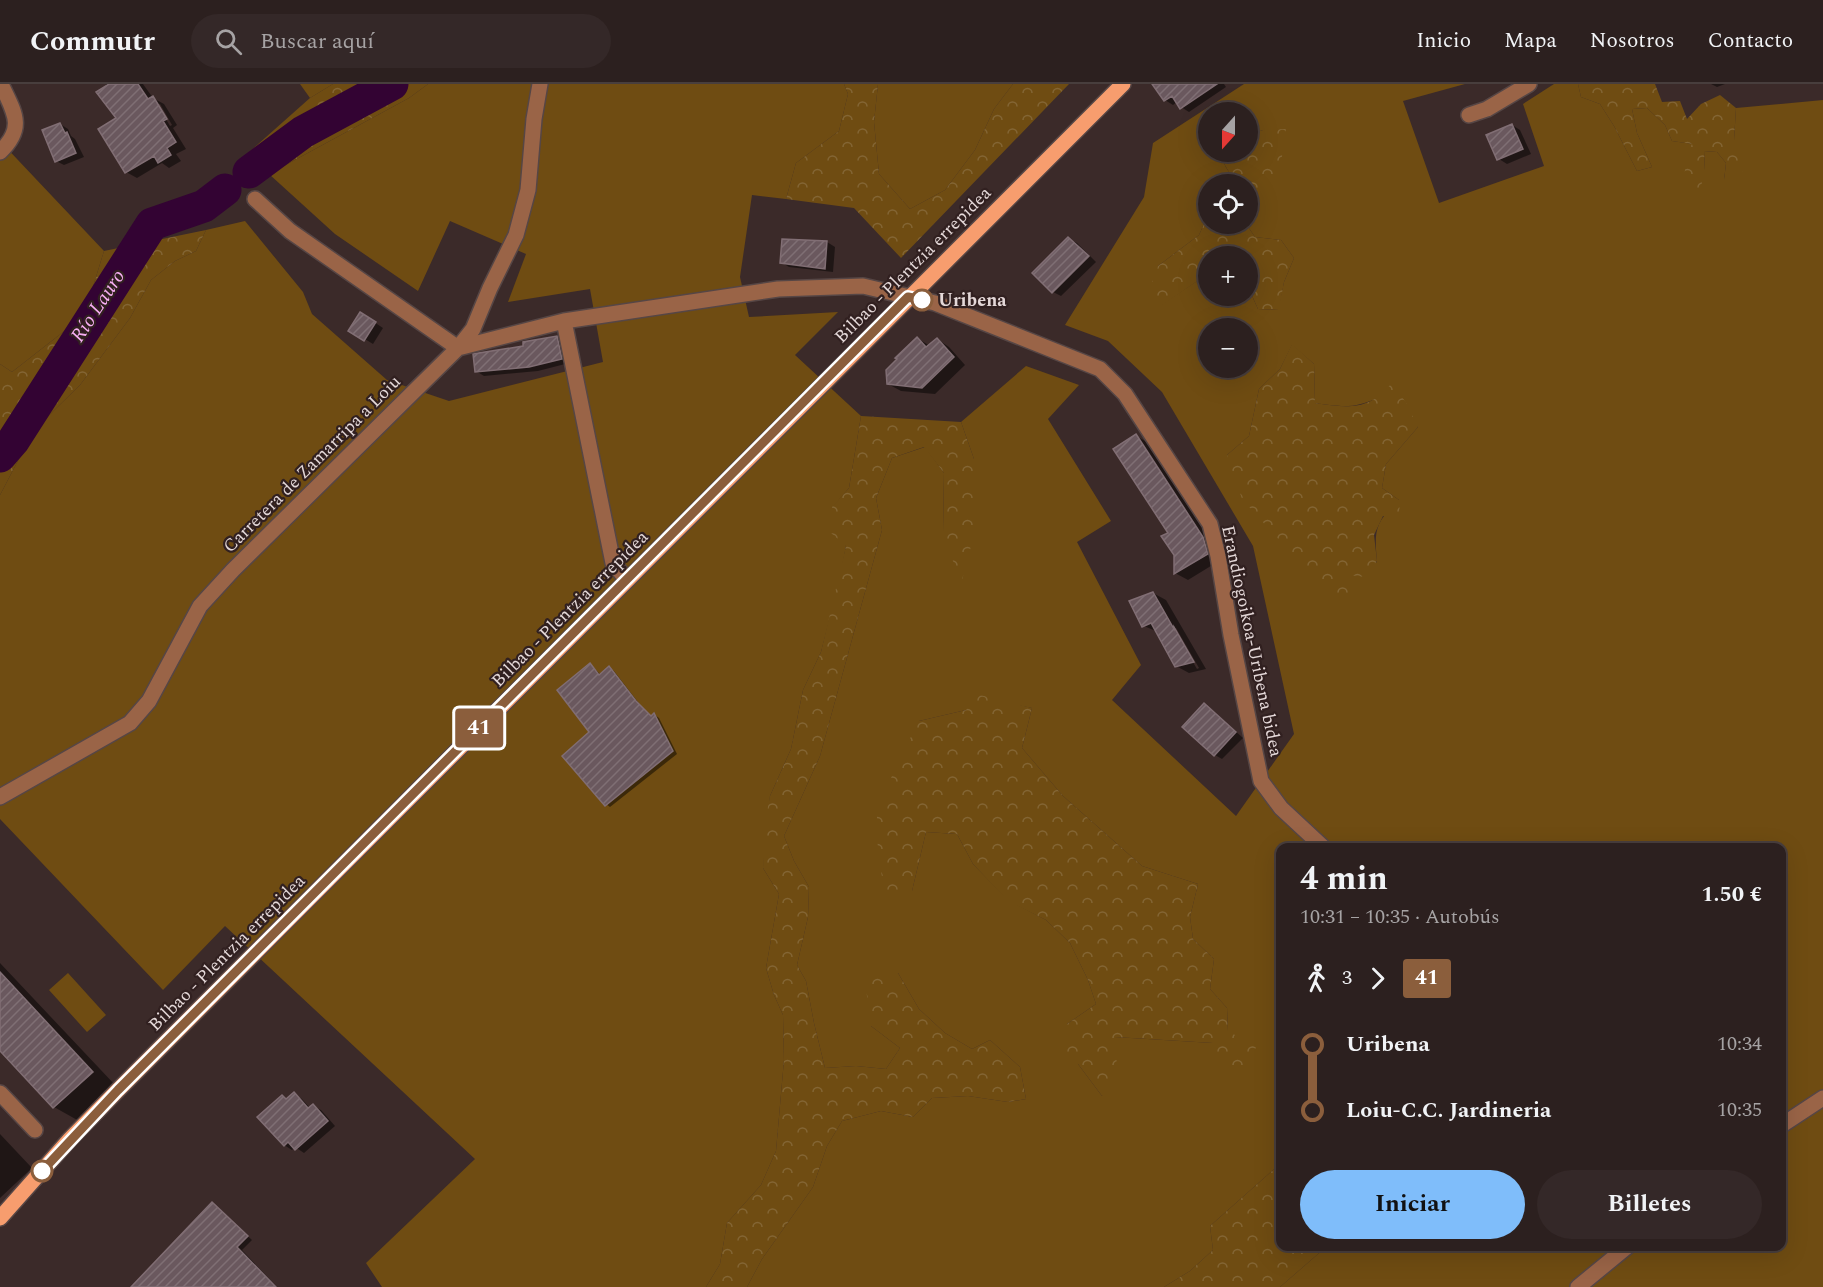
<!DOCTYPE html>
<html lang="es">
<meta charset="utf-8">
<style>
body{margin:0;font-family:Spectral,serif;background:#342828;color:#f1f3f6;height:100vh;display:flex;flex-direction:column;font-size:22px;white-space:nowrap}
*{box-sizing:border-box;margin:0}
p{font-size:20px;color:#a6a3a4}
.icon{flex:none;width:33px;height:33px;fill:none;stroke:currentColor;stroke-width:2;stroke-linecap:round;stroke-linejoin:round}
.map{position:relative;flex:1;overflow:hidden}
.sheet{position:absolute;left:1276px;top:759px;width:510px;height:408px;display:flex;flex-direction:column;background:#2c201f;border-radius:12px;box-shadow:0 6px 24px #0002,0 0 0 2px #483e3d}
.sheet>*{flex:none}
.badge{padding:0 12px;border-radius:4px;font-size:21px;line-height:39px}
.needle{width:39px;rotate:201deg}
.controls{position:absolute;left:1198px;top:18px;display:grid;gap:12px}
.controls a{display:grid;place-items:center;width:60px;height:60px;border-radius:50%;background:#2c201f;box-shadow:0 6px 24px #0002,0 0 0 2px #483e3d;font-size:30px}
.map>.badge{position:absolute;translate:-50% -50%;box-shadow:0 0 0 3px #fff}
.legs{display:flex;align-items:center;gap:9px;height:66px;padding:0 24px;font-size:20px}
.legs p{margin-inline-start:auto}
.summary{display:flex;align-items:center;justify-content:space-between;height:102px;padding:0 24px}
h1{font-size:33px;font-weight:700;line-height:45px}
.button{display:flex;gap:12px;margin-top:auto;padding:12px 24px}
.button a{flex:1;height:69px;border-radius:36px;background:#7fbdfa;color:#111;font-size:24px;font-weight:700;line-height:69px;text-align:center}
.button a+a{background:#342828;color:#f1f3f6}
ul{padding:0 24px;list-style:none}
li{display:flex;align-items:center;gap:21px;height:66px;font-size:22px}
li i{display:grid;place-items:center;width:9px;height:100%;margin:0 8px;background:currentColor}
li i::after{content:'';width:15px;height:15px;margin:-8px;border:4px solid;border-radius:50%;background:#2c201f}
li p{margin-inline-start:auto}
li:first-child i{background:linear-gradient(#0000 50%,currentColor 0)}
li:last-child i{background:linear-gradient(currentColor 50%,#0000 0)}
header{display:flex;align-items:center;gap:36px;box-sizing:border-box;height:84px;padding:0 30px;background:#2c201f;border-bottom:2px solid #483e3d}
header strong{font-size:28px}
nav{display:flex;gap:33px;margin-inline-start:auto;font-size:21px}
.search{width:420px;height:54px;background:#342828;display:flex;align-items:center;gap:15px;box-sizing:border-box;padding:0 21px;border-radius:33px;color:#a6a3a4;font-size:22px}
.map>svg:first-child{display:block}
</style>
<header>
<strong>Commutr</strong>
<div class="search"><svg class="icon" aria-label="search" viewBox="0 0 24 24"><circle cx="10" cy="10" r="6"/><path d="M15 15l6 6"/></svg>Buscar aquí</div>
<nav><a>Inicio</a><a>Mapa</a><a>Nosotros</a><a>Contacto</a></nav>
</header>
<div class="map">
<svg width="1823" height="1203" viewBox="0 0 1823 1203">
<defs>
<pattern id="forest-crowns" width="20" height="18" patternUnits="userSpaceOnUse" patternTransform="scale(1.5)"><rect width="20" height="18" fill="#6f4c12"/><path d="M2 6a3 3 0 1 1 6 0M12 15a3 3 0 1 1 6 0" fill="none" stroke="#836534"/></pattern>
<pattern id="building-hatch" width="6" height="6" patternUnits="userSpaceOnUse" patternTransform="scale(1.5)"><rect width="6" height="6" fill="#6a585e"/><path d="M-1 1l2-2M0 6l6-6M5 7l2-2" fill="none" stroke="#7f6f74"/></pattern>
</defs>
<rect width="100%" height="100%" fill="#3b2a29"/>
<!-- green -->
<path fill="#6f4c12" fill-rule="evenodd" d="M 300,0 L 333,0 L 310,14 Z
M 428,0 L 844,0 L 848,10 L 839,47 L 796,79 L 786,115 L 752,111 L 740,193 L 749,233 L 838,228 L 795,271 L 861,332 L 849,404 L 832,424 L 846,462 L 839,498 L 821,568 L 803,606 L 791,665 L 770,712 L 763,784 L 779,810 L 766,884 L 774,911 L 783,931 L 784,976 L 776,1067 L 761,1101 L 727,1139 L 720,1180 L 706,1203 L 382,1203 L 366,1179 L 475,1075 L 225,842 L 163,906 L 0,735 L 0,411 L 34,346 L 80,301 L 130,234 L 151,196 L 175,177 L 196,167 L 206,146 L 245,137 L 303,208 L 312,230 L 387,296 L 449,317 L 603,278 L 590,205 L 508,218 L 526,170 L 450,137 L 418,207 L 335,150 L 269,90 L 409,14 Z
M 878,0 L 1013,0 L 994,25 L 975,66 L 945,106 L 910,125 L 879,90 L 874,38 Z
M 1244,0 L 1465,0 L 1403,17 L 1439,119 L 1544,82 L 1523,20 L 1554,0 L 1578,0 L 1581,13 L 1600,20 L 1614,42 L 1637,87 L 1652,83 L 1637,49 L 1632,25 L 1647,24 L 1665,41 L 1672,57 L 1693,60 L 1705,87 L 1704,67 L 1717,68 L 1726,79 L 1724,97 L 1734,56 L 1736,24 L 1823,16 L 1823,1203 L 1280,1203 L 1326,1163 L 1782,1162 L 1782,764 L 1281,764 L 1281,1079 L 1210,1142 L 1213,1166 L 1190,1187 L 1164,1203 L 747,1203 L 762,1175 L 813,1103 L 827,1062 L 842,1037 L 881,1027 L 913,1033 L 932,1014 L 968,1012 L 1008,1018 L 1026,1015 L 1020,983 L 990,956 L 972,965 L 945,949 L 919,925 L 898,889 L 871,942 L 900,964 L 886,985 L 856,982 L 825,984 L 814,939 L 806,897 L 797,881 L 808,833 L 809,803 L 794,777 L 784,752 L 820,672 L 882,446 L 876,414 L 892,374 L 925,363 L 944,389 L 943,448 L 974,397 L 974,375 L 961,338 L 1026,282 L 1079,301 L 1048,335 L 1111,437 L 1077,458 L 1141,581 L 1112,616 L 1236,732 L 1294,650 L 1253,462 L 1162,308 L 1108,257 L 1065,241 L 1144,113 L 1153,59 ZM 1209,28 L 1248,28 L 1248,51 L 1263,46 L 1265,110 L 1248,102 L 1248,140 L 1246,140 L 1255,153 L 1281,156 L 1294,174 L 1284,198 L 1278,226 L 1258,225 L 1248,203 L 1248,212 L 1209,212 L 1209,189 L 1158,223 L 1158,182 L 1199,151 L 1209,129 L 1209,100 L 1245,100 C 1230,93 1224,83 1220,68 L 1209,68 ZM 1209,244 L 1248,244 L 1248,284 L 1209,284 ZM 1292,261 L 1314,280 L 1315,319 C 1343,323 1354,325 1380,313 L 1418,343 L 1386,380 L 1382,404 L 1399,416 C 1375,439 1374,445 1377,478 L 1347,491 L 1227,371 L 1249,352 L 1259,305 L 1280,285 ZM 1012,620 L 1032,624 L 1022,664 L 1063,712 L 1142,782 L 1198,800 L 1190,833 L 1193,855 L 1214,875 L 1210,905 L 1227,924 L 1228,947 L 1213,959 L 1115,953 L 1115,975 L 1102,1012 L 1078,980 L 1067,940 L 1096,920 L 1088,896 L 1070,859 L 1046,836 L 1008,816 L 973,780 L 957,750 L 926,748 L 912,807 L 919,637 L 966,626 Z
M 0,57 L 104,167 L 92,206 L 67,245 L 12,288 L 0,280 Z
M 68,889 L 106,931 L 87,948 L 49,906 Z"/>
<!-- forest -->
<path fill="url(#forest-crowns)" d="M 333,0 L 428,0 L 409,14 L 269,90 L 247,70 L 310,14 Z
M 844,0 L 878,0 L 874,38 L 879,90 L 910,125 L 945,106 L 975,66 L 994,25 L 1013,0 L 1069,0 L 901,174 L 854,124 L 786,115 L 796,79 L 839,47 L 848,10 Z
M 1578,0 L 1655,0 L 1662,18 L 1680,17 L 1687,35 L 1701,20 L 1720,11 L 1736,24 L 1734,56 L 1750,73 L 1737,98 L 1724,97 L 1726,79 L 1717,68 L 1704,67 L 1705,87 L 1700,106 L 1684,94 L 1687,70 L 1692,60 L 1672,57 L 1665,41 L 1647,24 L 1632,25 L 1637,49 L 1652,83 L 1637,87 L 1614,42 L 1600,20 L 1581,13 Z
M 1286,45 L 1281,79 L 1265,111 C 1241,99 1228,96 1220,68 L 1248,68 L 1248,51 L 1263,46 Z
M 1209,129 L 1209,140 L 1246,140 L 1255,153 L 1281,156 L 1294,174 L 1284,198 L 1279,226 L 1258,225 C 1247,201 1246,196 1251,172 L 1248,175 L 1248,172 L 1209,172 L 1209,189 L 1158,224 L 1149,207 L 1158,182 L 1199,151 Z
M 206,146 L 196,167 L 175,177 L 151,196 L 130,234 L 80,301 L 34,346 L 0,411 L 0,280 L 12,288 L 67,245 L 92,206 L 104,167 Z
M 1292,260 L 1314,280 L 1315,319 C 1347,324 1369,327 1391,300 L 1405,317 L 1418,343 L 1386,380 L 1382,404 L 1399,416 L 1400,433 L 1383,432 L 1374,451 L 1377,477 L 1365,493 L 1348,491 L 1348,511 L 1332,515 L 1242,415 L 1227,371 L 1249,352 L 1259,305 L 1280,285 Z
M 861,332 L 961,338 L 974,375 L 975,447 L 961,500 L 943,448 L 944,389 L 924,363 L 892,374 L 876,414 L 882,446 L 820,672 L 784,752 L 794,777 L 809,803 L 808,833 L 797,881 L 806,897 L 814,939 L 825,984 L 856,982 L 886,985 L 900,964 L 871,942 L 865,897 L 898,889 L 919,925 L 945,949 L 972,965 L 990,956 L 1020,983 L 1026,1015 L 1008,1018 L 968,1012 L 932,1014 L 913,1033 L 881,1027 L 842,1037 L 827,1062 L 813,1103 L 762,1175 L 747,1203 L 706,1203 L 720,1180 L 727,1139 L 761,1101 L 776,1067 L 784,976 L 783,931 L 774,911 L 766,884 L 779,810 L 763,784 L 764,744 L 770,712 L 791,665 L 803,606 L 821,568 L 846,462 L 831,449 L 832,423 L 849,404 Z
M 980,611 L 1032,624 L 1022,664 L 1063,712 L 1142,782 L 1198,800 L 1190,833 L 1193,855 L 1214,875 L 1210,905 L 1227,924 L 1228,947 L 1256,963 L 1245,992 L 1218,986 L 1213,959 L 1115,953 L 1118,999 L 1102,1012 L 1078,980 L 1058,972 L 1067,940 L 1096,920 L 1088,896 L 1070,859 L 1046,836 L 1008,817 L 973,780 L 957,750 L 926,748 L 912,807 L 887,817 L 878,773 L 877,733 L 894,686 L 919,637 L 966,626 Z
M 1281,1079 L 1281,1162 L 1326,1163 L 1280,1203 L 1164,1203 L 1190,1187 L 1213,1166 L 1210,1142 Z"/>
<!-- shadow -->
<path fill="#0007" fill-rule="evenodd" d="M 106,0 L 143,0 L 153,14 L 164,20 L 177,41 L 173,44 L 186,65 L 176,70 L 181,77 L 169,84 L 162,79 L 137,94 L 126,88 L 118,35 ZM 157,20 L 160,20 L 172,41 L 170,42 Z
M 1154,0 L 1224,0 L 1226,3 L 1189,28 L 1181,23 L 1177,18 L 1173,21 L 1165,16 Z
M 1711,0 L 1725,0 L 1717,3 Z
M 60,40 L 68,45 L 71,52 L 75,55 L 84,73 L 64,81 L 56,77 Z
M 1512,41 L 1520,46 L 1531,70 L 1507,80 L 1499,75 Z
M 1069,155 L 1077,159 L 1096,178 L 1061,212 L 1053,208 Z
M 783,156 L 827,158 L 835,163 L 833,188 L 789,183 L 781,178 Z
M 368,234 L 383,244 L 373,260 L 350,246 Z
M 557,254 L 565,259 L 569,279 L 538,287 L 484,292 L 476,287 L 525,263 Z
M 917,254 L 930,262 L 937,255 L 949,263 L 965,281 L 935,310 L 901,307 L 888,300 L 899,275 Z
M 1136,352 L 1149,359 L 1214,458 L 1219,477 L 1188,496 L 1175,489 L 1175,470 L 1170,449 Z
M 1153,509 L 1166,516 L 1206,585 L 1189,589 L 1176,582 L 1158,548 L 1144,542 ZM 1173,544 L 1176,544 L 1199,584 L 1197,585 Z
M 590,580 L 601,591 L 610,584 L 614,587 L 641,622 L 652,633 L 655,631 L 659,634 L 677,670 L 610,723 L 606,720 L 591,648 Z
M 1204,621 L 1212,626 L 1243,654 L 1222,675 L 1215,671 Z
M 0,879 L 116,1002 L 79,1037 L 54,1023 L 0,965 Z
M 294,1010 L 302,1015 L 310,1024 L 313,1022 L 321,1026 L 335,1042 L 304,1069 L 295,1063 L 292,1066 L 284,1061 L 282,1013 L 287,1016 Z
M 0,1050 L 32,1084 L 0,1114 Z
M 213,1120 L 252,1156 L 242,1166 L 277,1203 L 133,1203 Z"/>
<g fill="none" stroke-linecap="round" stroke-linejoin="round">
<!-- river -->
<path stroke="#330333" stroke-width="33" d="M 249,88 L 303,48 L 392,0
M 0,372 L 13,357 L 152,140 L 204,122 L 225,106"/>
</g>
<!-- building -->
<path fill="url(#building-hatch)" stroke="#816e74" stroke-width="1.5" d="M 109,0 L 138,0 L 148,15 L 153,12 L 167,35 L 163,37 L 176,58 L 167,64 L 171,71 L 158,79 L 154,72 L 125,89 L 98,45 L 116,34 L 96,8 Z
M 1152,0 L 1217,0 L 1180,25 L 1172,12 L 1164,17 Z
M 60,39 L 65,49 L 67,48 L 76,69 L 55,78 L 42,46 Z
M 1512,40 L 1523,65 L 1497,76 L 1486,51 Z
M 1068,153 L 1089,172 L 1052,209 L 1032,189 Z
M 782,155 L 827,157 L 825,185 L 780,179 Z
M 360,228 L 376,238 L 364,257 L 348,247 Z
M 557,252 L 562,275 L 529,283 L 475,288 L 473,270 L 523,262 L 523,258 Z
M 917,253 L 926,263 L 937,254 L 954,273 L 922,304 L 887,300 L 886,286 L 897,275 L 895,274 Z
M 1136,350 L 1203,453 L 1208,470 L 1174,490 L 1174,471 L 1161,452 L 1168,449 L 1113,365 Z
M 1153,508 L 1174,545 L 1174,543 L 1194,578 L 1175,583 L 1151,539 L 1142,543 L 1129,517 Z
M 590,579 L 599,591 L 609,582 L 636,617 L 651,632 L 654,629 L 673,667 L 605,722 L 562,672 L 589,648 L 557,606 Z
M 1204,619 L 1236,648 L 1214,672 L 1182,643 Z
M 0,888 L 93,988 L 53,1024 L 0,967 Z
M 294,1008 L 308,1024 L 313,1020 L 328,1037 L 295,1066 L 288,1058 L 284,1062 L 257,1033 L 282,1011 L 286,1015 Z
M 212,1118 L 248,1152 L 237,1163 L 276,1203 L 131,1203 Z"/>
<g fill="none" stroke-linecap="round" stroke-linejoin="round">
<defs>
<path id="minor" d="M 1469,31 L 1487,25 L 1529,0
M 0,68 C 26,43 14,28 1,0
M 255,115 L 290,147 L 458,264 L 564,237 L 778,205 L 863,202 L 935,219 L 1100,285 L 1125,310 L 1210,440 L 1218,472 L 1231,551 L 1261,697 L 1281,724 L 1324,764
M 564,237 L 613,479 L 627,496
M 0,713 L 130,639 L 149,617 L 200,522 L 233,486 L 458,264 L 473,245 L 490,204 L 516,151 L 528,106 L 534,35 L 540,0
M 0,1009 L 35,1046
M 1782,1041 L 1823,1014
M 1578,1203 L 1628,1162"/>
<path id="major" d="M 0,1134 L 70,1055 L 118,1006 L 1123,0"/>
</defs>
<!-- minor casing -->
<use href="#minor" stroke="#564645" stroke-width="18"/>
<!-- major casing -->
<use href="#major" stroke="#564645" stroke-width="18"/>
<!-- minor -->
<use href="#minor" stroke="#9a6447" stroke-width="15"/>
<!-- major -->
<use href="#major" stroke="#f79d6e" stroke-width="15"/>
</g>
<g fill="none" stroke-linecap="round" stroke-linejoin="round">
<defs>
<path id="line-1" d="M 42,1087 L 118,1006 L 908,213 L 922,216"/>
</defs>
<!-- line-1 casing -->
<use href="#line-1" stroke="#fff" stroke-width="14"/>
<!-- line-1 -->
<use href="#line-1" stroke="#8b5e3c" stroke-width="9"/>
</g>
<!-- markers -->
<g fill="#fff" stroke="#8b5e3c" stroke-width="3">
<circle cx="922" cy="216" r="10"/>
<circle cx="42" cy="1087" r="10"/>
</g>
<g text-anchor="middle" dominant-baseline="central" stroke-width="4.5" stroke-linejoin="round" paint-order="stroke">
<!-- street labels -->
<g font-size="18" fill="#e4d8d8" stroke="#312020">
<text transform="translate(913 181) rotate(-45)">Bilbao - Plentzia errepidea</text>
<text transform="translate(312 380) rotate(-45)">Carretera de Zamarripa a Loiu</text>
<text transform="translate(570 525) rotate(-45)">Bilbao - Plentzia errepidea</text>
<text transform="translate(1252 557) rotate(78)">Erandiogoikoa-Uribena bidea</text>
<text transform="translate(227 869) rotate(-45)">Bilbao - Plentzia errepidea</text>
</g>
<!-- stop labels -->
<g font-size="18" font-weight="bold" fill="#e4d8d8" stroke="#312020" text-anchor="start">
<text x="938" y="216">Uribena</text>
</g>
<!-- water labels -->
<g font-size="20" font-style="italic" fill="#f7aef3" stroke="#312020">
<text transform="translate(98 222) rotate(-57)">Río Lauro</text>
</g>
</g>
</svg>
<div class="controls">
<a><svg class="needle" viewBox="-14 -14 28 28"><path d="M0-13l5 13h-10z" fill="#e53935"/><path d="M0 13l5-13h-10z" fill="#a6a3a4"/></svg></a>
<a><svg class="icon" aria-label="locate" viewBox="0 0 24 24"><circle cx="12" cy="12" r="6"/><path d="M12 2v4M12 18v4M2 12h4M18 12h4"/></svg></a>
<a>+</a>
<a>−</a>
</div>
<b class="badge" style="left:479px;top:644px;background:#8b5e3c;color:#fff">41</b>
<section class="sheet">
<div class="summary"><div><h1>4 min</h1><p>10:31 – 10:35 · Autobús</p></div><b>1.50 €</b></div>
<div class="legs"><svg class="icon" aria-label="walk" viewBox="0 0 24 24"><circle cx="13" cy="4" r="2"/><path d="M13 8l-2 6 4 7M11 14l-3 7M7 12l3-4h3l4 4"/></svg>3<svg class="icon" aria-label="forward" viewBox="0 0 24 24"><path d="M9 5l7 7-7 7"/></svg><b class="badge" style="background:#8b5e3c;color:#fff">41</b></div>
<ul>
<li><i style="color:#8b5e3c"></i><b>Uribena</b><p>10:34</p></li>
<li><i style="color:#8b5e3c"></i><b>Loiu-C.C. Jardineria</b><p>10:35</p></li>
</ul>
<div class="button"><a>Iniciar</a><a>Billetes</a></div>
</section>
</div>
